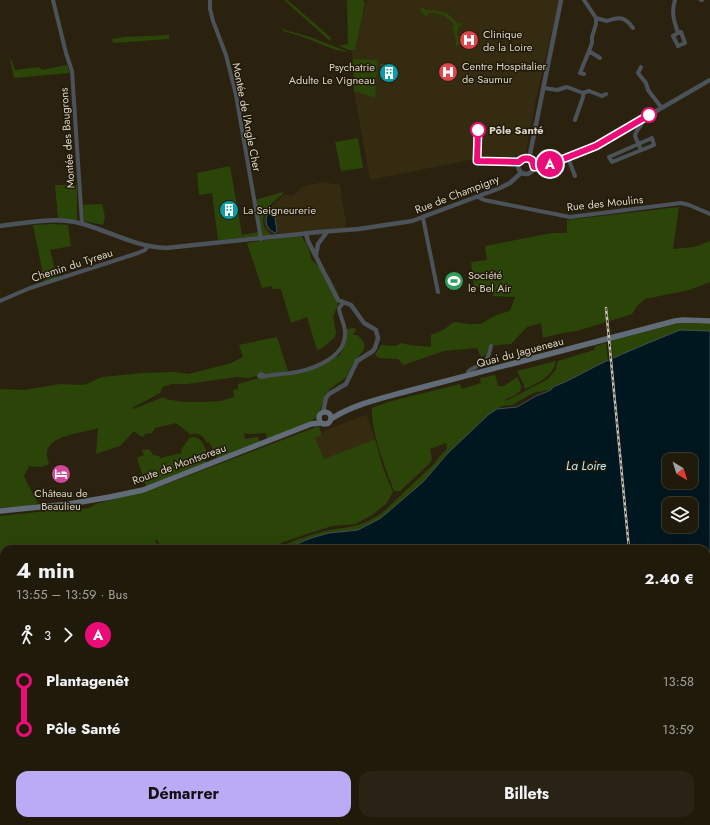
<!DOCTYPE html>
<html lang="fr">
<meta charset="utf-8">
<style>
body{margin:0;font-family:Jost,sans-serif;background:#282314;color:#f1f3f6;height:100vh;display:flex;flex-direction:column;font-size:15px;white-space:nowrap}
*{box-sizing:border-box;margin:0}
p{font-size:13px;color:#a2a19d}
.icon{flex:none;width:22px;height:22px;fill:none;stroke:currentColor;stroke-width:2;stroke-linecap:round;stroke-linejoin:round}
.map{position:relative;flex:1;overflow:hidden}
.panel{position:absolute;left:0px;top:545px;width:710px;height:280px;display:flex;flex-direction:column;background:#201a0b;border-radius:12px 12px 0 0;box-shadow:0 4px 16px #0002,0 0 0 1px #3d382c}
.panel>*{flex:none}
.badge{padding:0 8px;border-radius:13px;font-size:14px;line-height:26px}
.needle{width:26px;rotate:142deg}
.tools{position:absolute;left:662px;top:453px;display:grid;gap:8px}
.tools a{display:grid;place-items:center;width:36px;height:36px;border-radius:8px;background:#201a0b;box-shadow:0 4px 16px #0002,0 0 0 1px #3d382c;font-size:20px}
.map>.badge{position:absolute;translate:-50% -50%;box-shadow:0 0 0 2px #fff}
.legs{display:flex;align-items:center;gap:6px;height:44px;padding:0 16px;font-size:13px}
.legs p{margin-inline-start:auto}
.headline{display:flex;align-items:center;justify-content:space-between;height:68px;padding:0 16px}
h1{font-size:22px;font-weight:700;line-height:30px}
.cta{display:flex;gap:8px;margin-top:auto;padding:8px 16px}
.cta a{flex:1;height:46px;border-radius:12px;background:#bbaaf6;color:#111;font-size:16px;font-weight:700;line-height:46px;text-align:center}
.cta a+a{background:#282314;color:#f1f3f6}
ul{padding:0 16px;list-style:none}
li{display:flex;align-items:center;gap:14px;height:48px;font-size:15px}
li i{display:grid;place-items:center;width:6px;height:100%;margin:0 5px;background:currentColor}
li i::after{content:'';width:10px;height:10px;margin:-5px;border:3px solid;border-radius:50%;background:#201a0b}
li p{margin-inline-start:auto}
li:first-child i{background:linear-gradient(#0000 50%,currentColor 0)}
li:last-child i{background:linear-gradient(currentColor 50%,#0000 0)}
.map>svg:first-child{display:block}
</style>
<div class="map">
<svg width="710" height="825" viewBox="0 0 710 825">
<rect width="100%" height="100%" fill="#2a220f"/>
<!-- built -->
<path fill="#352b11" d="M 367,0 L 559,0 L 535,104 L 526,154 L 517,159 L 485,157 L 370,180 L 354,92 L 352,52 Z
M 323,182 L 340,185 L 346,223 L 345,228 L 272,234 L 266,229 L 263,220 L 265,214 L 271,206 L 285,194 L 291,196 L 298,192 L 301,187 Z
M 366,413 L 375,439 L 324,459 L 315,438 L 322,435 L 324,431 L 365,415 Z"/>
<!-- green -->
<path fill="#2b4509" d="M 284,0 L 287,0 L 291,3 L 330,37 L 331,40 L 330,41 Z
M 347,0 L 363,0 L 365,3 L 355,50 L 349,50 L 339,46 L 348,44 Z
M 424,7 L 424,10 C 439,10 449,11 458,24 L 461,22 L 462,26 L 458,28 L 457,35 L 463,40 L 456,47 L 455,36 L 452,27 L 454,25 C 447,15 440,13 428,13 L 428,16 L 424,15 L 420,10 L 421,8 Z
M 282,29 L 310,37 L 346,51 L 347,52 L 336,50 L 303,37 L 283,31 Z
M 169,35 L 169,39 L 113,43 L 112,39 L 124,37 Z
M 10,59 L 11,59 L 15,70 L 39,67 L 42,70 L 67,65 L 70,73 L 14,78 Z
M 353,59 L 378,60 L 375,98 L 354,91 Z
M 358,138 L 363,168 L 341,171 L 335,142 Z
M 230,166 L 242,235 L 258,232 L 259,236 L 218,240 L 212,193 L 199,195 L 197,173 Z
M 55,185 L 77,185 L 77,221 L 58,218 Z
M 283,192 L 283,194 C 269,204 253,220 271,235 L 262,236 L 255,200 Z
M 102,204 L 105,217 L 103,225 L 84,221 L 83,205 Z
M 679,207 L 673,249 L 695,247 L 710,241 L 710,282 L 689,290 L 645,299 L 637,306 L 632,314 L 577,331 L 562,333 L 543,338 L 541,323 L 527,327 L 511,344 L 489,346 L 486,355 L 481,357 L 477,348 L 444,351 L 403,365 L 398,359 L 379,358 L 375,355 L 381,345 L 395,346 L 402,343 L 409,345 L 431,347 L 431,335 L 443,330 L 454,322 L 469,324 L 481,324 L 496,315 L 510,311 L 515,297 L 493,296 L 492,287 L 474,287 L 471,262 L 487,260 L 485,246 L 552,233 L 567,233 L 567,220 Z
M 52,224 L 68,225 L 71,246 L 50,250 L 57,278 L 43,282 L 44,279 L 33,225 Z
M 301,235 L 309,249 L 311,259 L 330,278 L 338,294 L 339,301 L 333,317 L 336,332 L 335,337 L 322,348 L 317,350 L 307,317 L 291,323 L 281,289 L 273,289 L 271,286 L 262,288 L 247,243 Z
M 681,323 L 710,324 L 710,331 L 680,330 L 613,358 L 610,341 Z
M 354,328 L 356,329 L 353,335 L 357,335 C 373,347 359,354 352,365 C 350,369 348,375 345,378 C 338,384 329,387 325,396 C 321,405 321,415 312,421 C 301,429 281,435 267,440 L 266,433 L 248,434 L 244,433 L 245,439 L 258,437 L 260,442 L 218,459 L 209,442 L 207,443 C 203,434 197,432 189,435 L 189,433 L 176,423 L 155,428 L 152,433 L 145,434 L 144,437 L 139,435 L 134,431 L 120,446 L 96,454 L 98,428 C 85,433 50,434 47,452 C 46,455 48,461 49,464 L 41,467 L 29,466 L 24,476 C 28,486 34,494 38,503 L 30,506 L 0,508 L 0,389 L 24,390 L 60,384 L 84,385 L 102,377 L 143,373 L 174,372 L 189,374 L 231,363 L 243,357 L 239,345 L 277,337 L 288,371 L 267,374 L 259,373 L 257,376 L 248,378 L 236,377 L 187,384 L 172,384 L 163,387 L 160,393 L 132,408 L 133,409 L 164,397 L 165,399 L 184,402 L 205,402 L 221,401 L 234,397 L 233,390 L 238,389 L 238,384 L 259,378 L 287,375 L 322,363 L 340,355 L 346,340 L 347,329 Z
M 606,343 L 608,361 C 589,369 572,381 553,387 L 552,389 L 533,393 L 512,405 L 502,406 L 488,415 L 448,453 L 423,482 L 381,518 L 358,530 L 329,533 L 311,538 L 285,549 L 277,549 C 293,540 312,534 330,530 C 354,526 361,527 382,513 L 433,465 L 440,456 L 447,449 L 446,443 L 430,449 L 432,459 L 430,463 L 400,491 L 394,491 C 385,467 371,433 372,408 L 388,402 L 460,384 L 462,389 L 481,383 L 480,378 L 495,375 L 498,386 L 504,386 L 517,377 C 526,391 519,394 506,399 L 506,401 L 548,379 L 556,369 L 558,361 L 594,350 L 596,346 Z
M 556,361 C 553,377 538,383 525,389 L 524,385 L 517,371 Z
M 319,426 L 322,435 L 315,438 L 324,459 L 375,439 L 383,468 L 393,492 L 386,504 L 372,515 L 361,521 L 355,524 L 332,526 L 313,532 L 283,542 L 272,549 L 160,549 L 158,541 L 155,539 L 158,549 L 4,549 L 4,629 L 0,630 L 0,516 L 56,510 L 74,510 L 89,508 L 96,504 L 159,487 Z
M 194,437 C 203,438 205,448 208,456 L 204,458 L 206,463 L 146,486 L 137,458 L 144,455 L 142,450 C 148,449 150,448 153,455 L 159,456 L 160,458 L 182,453 L 181,450 L 189,438 Z
M 710,705 L 710,825 L 660,825 L 659,821 L 706,821 L 706,707 Z
M 438,821 L 647,821 L 648,825 L 426,825 Z"/>
<!-- water -->
<path fill="#001720" stroke="#425053" fill-rule="evenodd" d="M 271,210 L 274,212 L 277,231 L 275,233 C 265,228 263,217 271,210 Z
M 680,330 L 710,331 L 710,705 L 706,707 L 706,549 L 285,549 L 311,538 L 329,533 L 358,530 L 381,518 L 423,482 L 448,453 L 488,415 L 497,409 L 517,407 L 536,396 L 551,390 L 553,387 C 569,381 584,372 600,364 C 626,352 653,341 680,330 ZM 669,460 L 691,460 L 691,482 L 669,482 ZM 669,504 L 691,504 L 691,526 L 669,526 Z
M 4,629 L 4,719 L 0,718 L 0,630 Z
M 4,745 L 4,821 L 438,821 L 426,825 L 0,825 L 0,747 Z"/>
<g fill="none" stroke-linecap="round" stroke-linejoin="round">
<!-- minor-tunnel -->
<path stroke="#453d2b" stroke-width="4" stroke-dasharray="4 2" stroke-linecap="butt" d="M 382,64 L 382,66"/>
<!-- minor -->
<path stroke="#4b5259" stroke-width="4" d="M 53,0 L 66,53 L 72,71 L 82,223
M 210,0 L 210,9 L 213,21 L 226,55 L 236,95 L 261,239
M 584,0 L 596,18 L 596,24 L 592,37 L 592,43 L 589,51 L 600,58
M 675,0 C 671,13 674,21 678,33 L 681,32 L 685,43 L 678,46 L 673,36 L 678,33
M 701,0 L 702,0
M 596,18 L 607,21 C 620,16 625,17 633,28
M 641,67 L 638,73 L 646,83 L 648,90 L 661,107
M 584,74 L 580,73 L 589,51
M 544,88 L 557,90 L 567,87 L 583,93 L 589,91 L 602,96 L 606,94
M 575,120 L 583,97 L 583,93
M 641,120 L 642,122 C 641,128 635,130 635,136 L 641,150
M 652,138 L 654,145 L 612,162 L 609,157 Z
M 568,158 L 575,176
M 478,197 L 484,200 L 570,217 L 681,203 L 689,205 L 710,214
M 423,218 L 438,292
M 0,301 L 30,288 L 138,253 L 145,250 L 148,246
M 470,375 L 468,372 L 470,370 C 485,362 487,364 491,346
M 266,376 L 262,377 L 259,376 L 261,374 L 266,376 C 276,374 287,374 297,372 C 316,368 344,357 345,335 C 346,325 340,318 339,308 L 343,303"/>
<!-- tertiary -->
<path stroke="#4b5259" stroke-width="4.5" d="M518 166a8 8 0 1 1 16 0a8 8 0 1 1-16 0Z
M 529,159 L 561,0
M 534,167 L 543,167 L 596,146 L 710,80
M 0,226 C 27,223 56,216 83,224 C 111,232 136,247 166,248 L 319,232 L 359,229 L 412,221 L 500,188 L 510,183 L 521,173
M 306,234 L 308,241 L 338,300 L 351,305 L 364,323 L 376,330 L 378,338 L 375,348 L 373,351 L 357,361 L 346,384 L 329,394 L 326,398 L 323,412
M 316,255 L 318,244 L 327,232"/>
<!-- secondary -->
<path stroke="#626c78" stroke-width="5.5" d="M319 418a6 6 0 1 1 12 0a6 6 0 1 1-12 0Z
M 331,419 C 354,404 383,398 408,391 L 675,321 L 683,320 L 710,321
M 0,511 L 69,504 L 110,497 L 143,490 L 311,424 L 320,423"/>
<defs>
<path id="rail" d="M 606,308 L 629,549
M 656,821 L 656,825"/>
</defs>
<!-- rail casing -->
<use href="#rail" stroke="#c6c1b5" stroke-width="2.5"/>
<!-- rail -->
<use href="#rail" stroke="#201906" stroke-width="1" stroke-dasharray="3" stroke-linecap="butt"/>
</g>
<g fill="none" stroke-linecap="round" stroke-linejoin="round">
<defs>
<path id="line-1" d="M 478,130 L 477,161 L 519,162 C 522,158 527,157 532,160 L 534,167 L 543,167 L 596,146 L 649,115"/>
</defs>
<!-- line-1 casing -->
<use href="#line-1" stroke="#fff" stroke-width="9"/>
<!-- line-1 -->
<use href="#line-1" stroke="#eb0c77" stroke-width="6"/>
</g>
<!-- icons -->
<defs>
<symbol id="hospital-disc" viewBox="-11 -11 22 22"><circle r="9.5" fill="#e0444e" stroke="#201906"/><path d="M-5-5h3v3.5h4V-5h3V5h-3V1.5h-4V5h-3Z" fill="#fff"/></symbol>
<symbol id="building-disc" viewBox="-11 -11 22 22"><circle r="9.5" fill="#0f9aa8" stroke="#201906"/><path d="M-4-6H4V6H1V3H-1V6H-4ZM-2.5-4.3h1.7v1.8h-1.7ZM.8-4.3h1.7v1.8H.8ZM-2.5-1h1.7V.8h-1.7ZM.8-1h1.7V.8H.8Z" fill="#fff"/></symbol>
<symbol id="stadium-disc" viewBox="-11 -11 22 22"><circle r="9.5" fill="#2e9e5b" stroke="#201906"/><path d="M0-5a6.5 5 0 1 0 0 10a6.5 5 0 1 0 0-10ZM-3.5-1.8h7v3.6h-7Z" fill="#fff"/></symbol>
<symbol id="hotel-disc" viewBox="-11 -11 22 22"><circle r="9.5" fill="#d1479c" stroke="#201906"/><path d="M-6-4.5h1.5V1H6V5H4.5V3h-9V5H-6ZM-4 0a1.8 1.8 0 1 1 3.6 0ZM.5 0V-2.5h3Q6-2.5 6 0Z" fill="#fff"/></symbol>
</defs>
<g fill-rule="evenodd">
<use href="#hospital-disc" x="458" y="29" width="22" height="22"/>
<use href="#hospital-disc" x="437" y="61" width="22" height="22"/>
<use href="#building-disc" x="378" y="62" width="22" height="22"/>
<use href="#building-disc" x="218" y="199" width="22" height="22"/>
<use href="#stadium-disc" x="443" y="270" width="22" height="22"/>
<use href="#hotel-disc" x="50" y="463" width="22" height="22"/>
</g>
<!-- markers -->
<g fill="#fff" stroke="#eb0c77" stroke-width="2">
<circle cx="649" cy="115" r="7"/>
<circle cx="478" cy="130" r="7"/>
</g>
<g text-anchor="middle" dominant-baseline="central" stroke-width="3" stroke-linejoin="round" paint-order="stroke">
<!-- poi labels -->
<g font-size="11" fill="#dbd6cb" stroke="#201906" text-anchor="start">
<text x="483" y="34">Clinique<tspan x="483" dy="13">de la Loire</tspan></text>
<text x="462" y="66">Centre Hospitalier<tspan x="462" dy="13">de Saumur</tspan></text>
<text x="375" y="67" text-anchor="end">Psychatrie<tspan x="375" dy="13">Adulte Le Vigneau</tspan></text>
<text x="243" y="210">La Seigneurerie</text>
<text x="468" y="275">Société<tspan x="468" dy="13">le Bel Air</tspan></text>
<text x="61" y="493" text-anchor="middle">Château de<tspan x="61" dy="13">Beaulieu</tspan></text>
</g>
<!-- street labels -->
<g font-size="11" fill="#dbd6cb" stroke="#201906">
<text transform="translate(247 117) rotate(79)">Montée de l'Angle Cher</text>
<text transform="translate(67 138) rotate(-94)">Montée des Baugrons</text>
<text transform="translate(457 194) rotate(-21)">Rue de Champigny</text>
<text transform="translate(605 203) rotate(-6)">Rue des Moulins</text>
<text transform="translate(72 265) rotate(-18)">Chemin du Tyreau</text>
<text transform="translate(520 352) rotate(-15)">Quai du Jagueneau</text>
<text transform="translate(179 464) rotate(-20)">Route de Montsoreau</text>
</g>
<!-- stop labels -->
<g font-size="11" font-weight="bold" fill="#dbd6cb" stroke="#201906" text-anchor="start">
<text x="489" y="130">Pôle Santé</text>
</g>
<!-- water labels -->
<g font-size="12" font-style="italic" fill="#c0ebfc" stroke="#201906">
<text x="586" y="466">La Loire</text>
</g>
</g>
</svg>
<div class="tools">
<a><svg class="needle" viewBox="-14 -14 28 28"><path d="M0-13l5 13h-10z" fill="#e53935"/><path d="M0 13l5-13h-10z" fill="#a2a19d"/></svg></a>
<a><svg class="icon" aria-label="layers" viewBox="0 0 24 24"><path d="M12 4l9 5-9 5-9-5zM3 14l9 5 9-5"/></svg></a>
</div>
<b class="badge" style="left:550px;top:164px;background:#eb0c77;color:#fff">A</b>
<section class="panel">
<div class="headline"><div><h1>4 min</h1><p>13:55 – 13:59 · Bus</p></div><b>2.40 €</b></div>
<div class="legs"><svg class="icon" aria-label="walk" viewBox="0 0 24 24"><circle cx="13" cy="4" r="2"/><path d="M13 8l-2 6 4 7M11 14l-3 7M7 12l3-4h3l4 4"/></svg>3<svg class="icon" aria-label="forward" viewBox="0 0 24 24"><path d="M9 5l7 7-7 7"/></svg><b class="badge" style="background:#eb0c77;color:#fff">A</b></div>
<ul>
<li><i style="color:#eb0c77"></i><b>Plantagenêt</b><p>13:58</p></li>
<li><i style="color:#eb0c77"></i><b>Pôle Santé</b><p>13:59</p></li>
</ul>
<div class="cta"><a>Démarrer</a><a>Billets</a></div>
</section>
</div>
